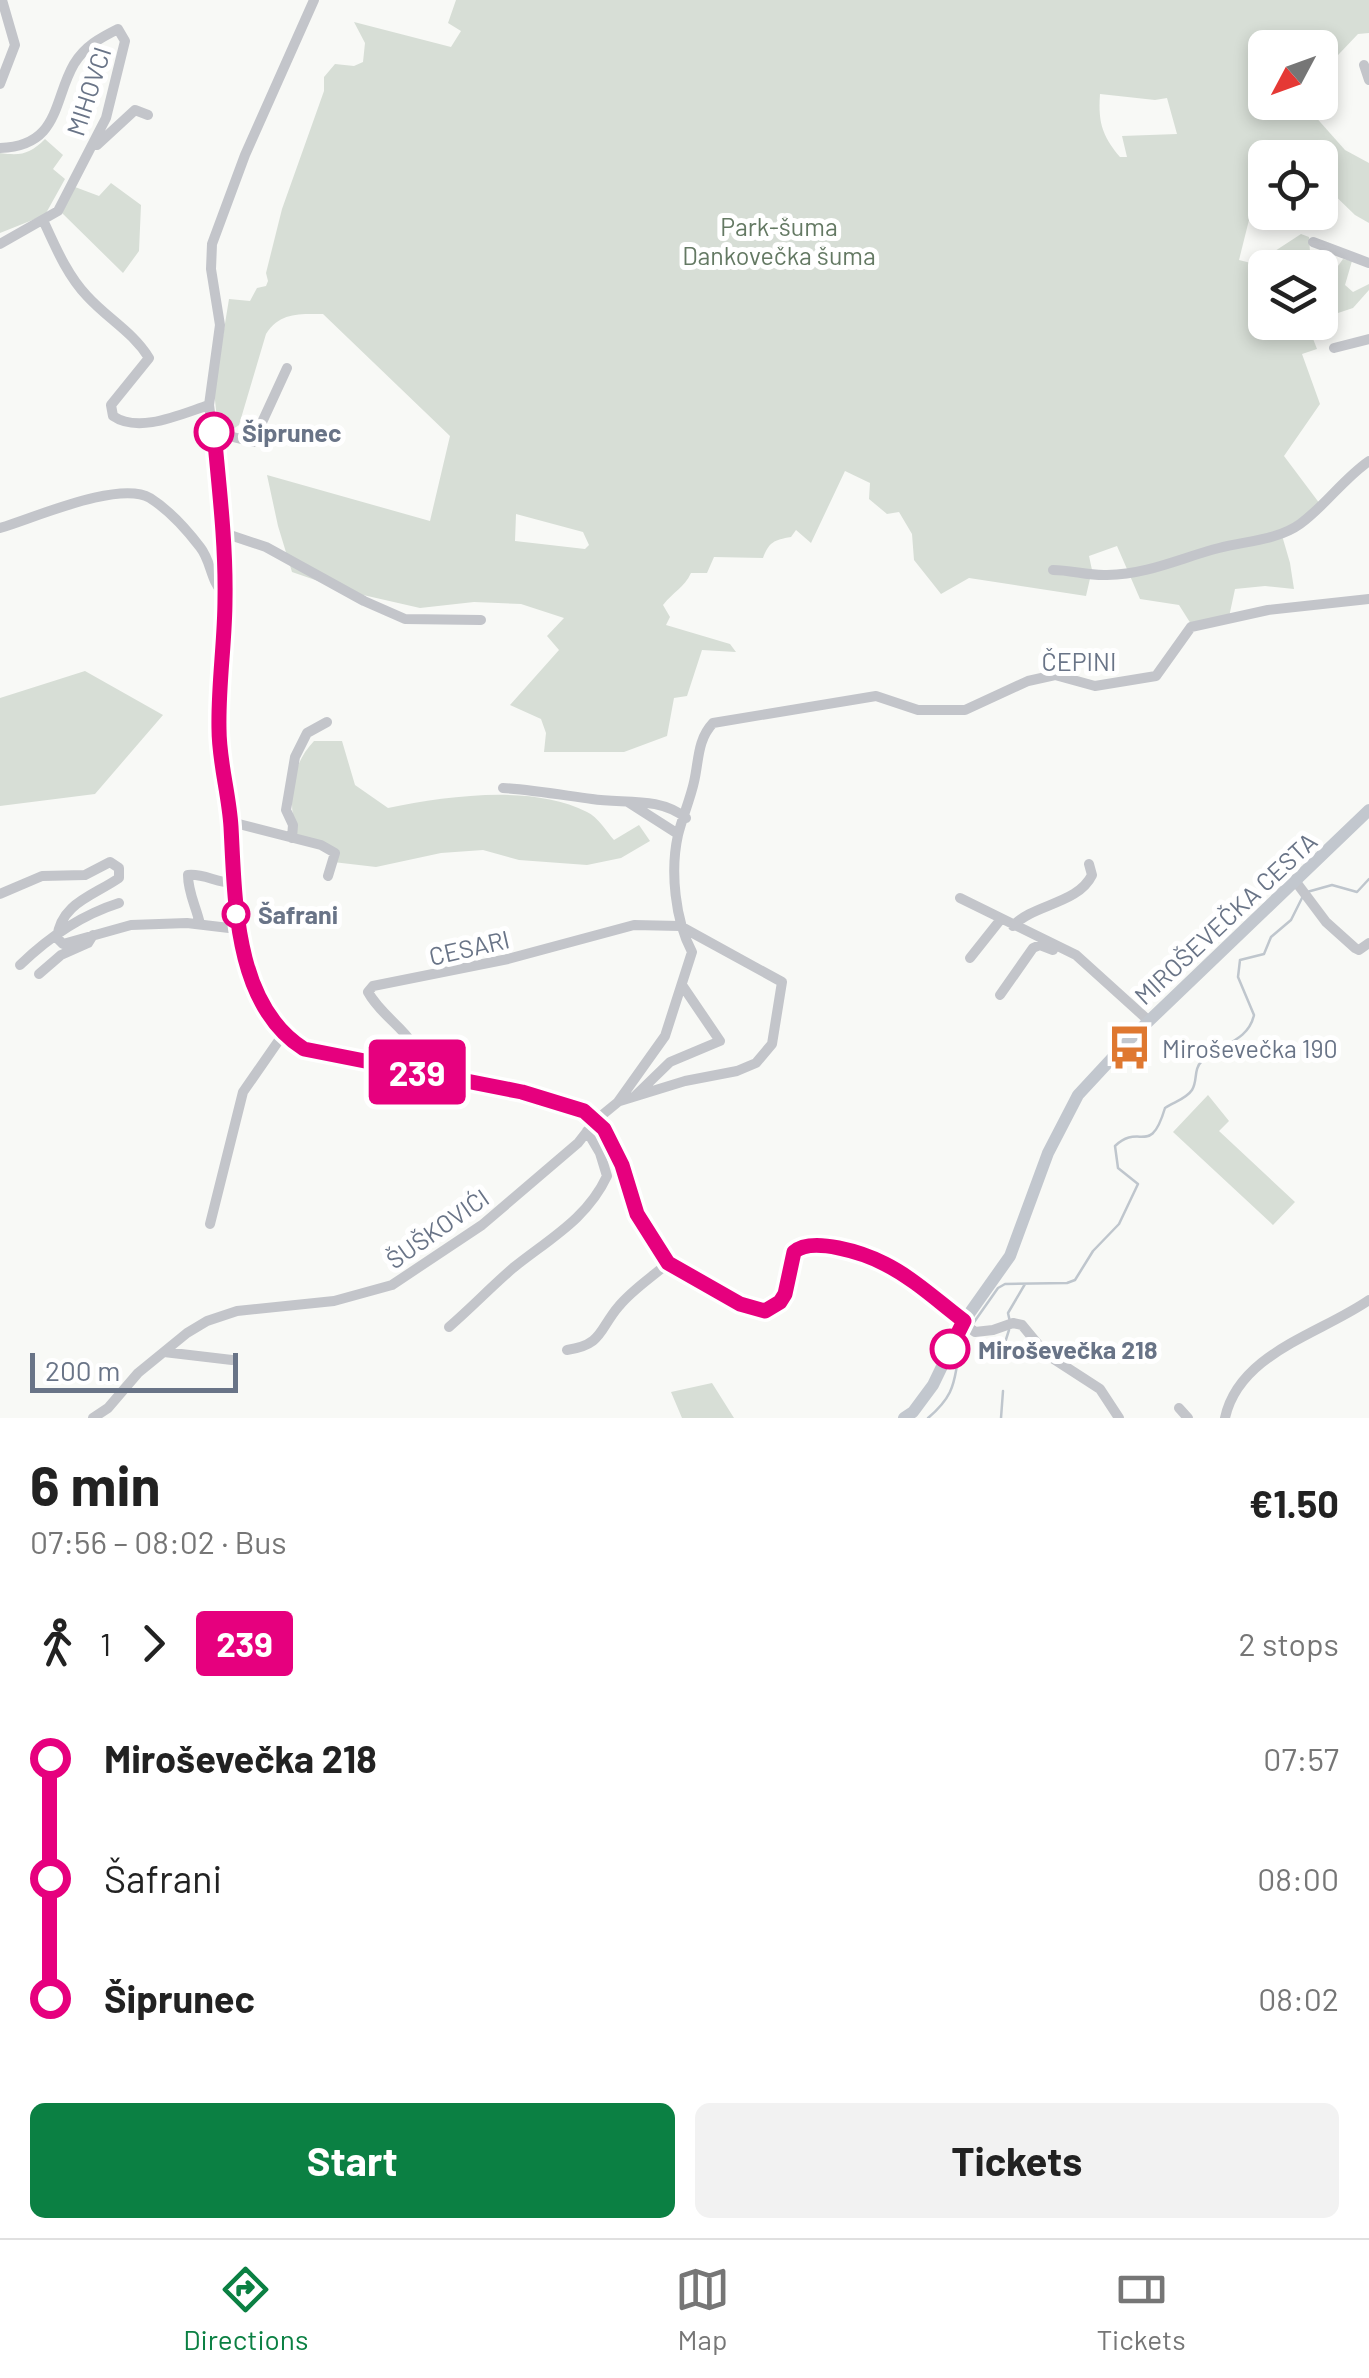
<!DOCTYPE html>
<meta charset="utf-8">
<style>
body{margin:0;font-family:Barlow,sans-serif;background:#f2f2f2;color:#222;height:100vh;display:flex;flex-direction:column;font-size:38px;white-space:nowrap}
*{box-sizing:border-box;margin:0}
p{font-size:32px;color:#767676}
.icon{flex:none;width:55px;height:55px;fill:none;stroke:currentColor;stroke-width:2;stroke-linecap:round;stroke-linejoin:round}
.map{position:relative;height:1418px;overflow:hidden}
.sheet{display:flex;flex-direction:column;background:#fff;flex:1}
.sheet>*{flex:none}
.badge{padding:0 20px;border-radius:8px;font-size:35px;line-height:65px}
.needle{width:65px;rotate:229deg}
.controls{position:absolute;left:1248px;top:30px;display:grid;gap:20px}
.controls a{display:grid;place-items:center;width:90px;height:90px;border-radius:15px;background:#fff;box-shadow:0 5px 15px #0003;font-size:50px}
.scale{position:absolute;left:30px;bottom:25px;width:208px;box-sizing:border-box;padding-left:10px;border:5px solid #697487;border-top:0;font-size:28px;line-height:35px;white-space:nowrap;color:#697487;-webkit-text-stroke:8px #fff;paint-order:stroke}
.map>.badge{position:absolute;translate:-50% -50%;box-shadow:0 0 0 5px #fff}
.legs{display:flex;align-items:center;gap:15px;height:110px;padding:0 30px;font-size:32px}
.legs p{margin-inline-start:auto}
.headline{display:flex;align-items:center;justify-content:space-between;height:170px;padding:0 30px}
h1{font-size:55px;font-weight:700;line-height:75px}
.primary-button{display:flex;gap:20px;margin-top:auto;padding:20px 30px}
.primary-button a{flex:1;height:115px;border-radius:15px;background:#0b8043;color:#fff;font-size:40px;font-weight:700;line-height:115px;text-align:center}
.primary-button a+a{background:#f2f2f2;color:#222}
ul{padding:0 30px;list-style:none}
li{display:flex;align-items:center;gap:35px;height:120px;font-size:38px}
li i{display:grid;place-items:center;width:15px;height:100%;margin:0 12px;background:currentColor}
li i::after{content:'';width:25px;height:25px;margin:-12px;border:8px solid;border-radius:50%;background:#fff}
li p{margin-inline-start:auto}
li:first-child i{background:linear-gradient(#0000 50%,currentColor 0)}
li:last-child i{background:linear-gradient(currentColor 50%,#0000 0)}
.menu{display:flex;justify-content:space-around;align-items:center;height:140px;border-top:2px solid #e0e0e0;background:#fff;font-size:28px;color:#767676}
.menu a{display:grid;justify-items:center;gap:5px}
.menu .selected{color:#0b8043}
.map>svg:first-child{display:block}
</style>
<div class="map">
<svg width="1369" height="1418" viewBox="0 0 1369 1418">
<rect width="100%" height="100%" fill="#f8f9f6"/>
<!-- green -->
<path fill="#d7ded6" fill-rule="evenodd" d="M 456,0 L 1369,0 L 1369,33 L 1358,34 L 1320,74 L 1320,48 L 1265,48 L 1265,102 L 1314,103 L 1313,114 L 1345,150 L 1369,163 L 1369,223 L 1355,215 L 1325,186 L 1320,192 L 1320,158 L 1265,158 L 1265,212 L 1305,213 L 1297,223 L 1287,228 L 1250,216 L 1239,260 L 1255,264 L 1301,234 L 1309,237 L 1311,267 L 1265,268 L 1265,322 L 1307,323 L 1317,349 L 1302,354 L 1320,404 L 1284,456 L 1320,504 L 1281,532 L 1290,563 L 1294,589 L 1265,586 L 1235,589 L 1229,617 L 1191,624 L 1179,605 L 1140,599 L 1117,546 L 1089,556 L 1092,570 L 1086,596 L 969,578 L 941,594 L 914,560 L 912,534 L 899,512 L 887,514 L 869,499 L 870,483 L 845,471 L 811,543 L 796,530 L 791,537 C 774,540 769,542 763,558 L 714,557 L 707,573 L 691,573 C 684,588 673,592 663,605 L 670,617 L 666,625 L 730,644 L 736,652 L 702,650 L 687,696 L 674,698 L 667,736 L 624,752 L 544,752 L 546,733 L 541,719 L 510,705 L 559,650 L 547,636 L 564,618 L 521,604 L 474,602 L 420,608 L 350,592 L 292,572 L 278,526 L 267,475 L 430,521 L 450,436 L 323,314 C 299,314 280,312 266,334 L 239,425 L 233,429 L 218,428 L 214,391 L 229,299 L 250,301 L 257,288 L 266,286 L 268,281 L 266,273 L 282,209 L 324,91 L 324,77 L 335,64 L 354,66 L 363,62 L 365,43 L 354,22 L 451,47 L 461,31 L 448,23 ZM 1100,94 L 1155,100 L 1167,98 L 1177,134 L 1122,136 L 1127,157 L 1120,157 C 1102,136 1098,122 1100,94 ZM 516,514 L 583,532 L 589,545 L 585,549 L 515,541 Z
M 45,139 L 63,155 L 53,169 L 65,179 L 45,215 L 0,233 L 0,153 C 21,156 30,154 45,139 Z
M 111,183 L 141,205 L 139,251 L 123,273 L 62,213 L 75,187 L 99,196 Z
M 1343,259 L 1352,261 L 1345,285 L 1353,292 L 1369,284 L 1369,290 L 1353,308 L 1320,319 L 1320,272 L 1330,277 Z
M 85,671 L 163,715 L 95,794 L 0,806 L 0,698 Z
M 314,741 L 342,741 L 355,785 L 388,808 C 448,796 532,784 587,812 C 598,817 606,831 614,840 L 639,825 L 650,841 L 621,858 L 587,865 L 519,860 L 483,850 L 441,853 L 376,867 L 333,862 L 339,853 L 297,836 C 288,803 289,767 314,741 Z
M 1208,1095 L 1229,1121 L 1219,1131 L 1295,1202 L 1273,1225 L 1173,1132 Z
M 712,1383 L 734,1418 L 682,1418 L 671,1392 Z"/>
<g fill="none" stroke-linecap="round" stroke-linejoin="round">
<!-- stream -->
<path stroke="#bfc6cd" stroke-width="2.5" d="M 1307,892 L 1332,885 L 1357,892 L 1369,879
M 1010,1322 L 1008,1313 L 1025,1284
M 972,1325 L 998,1288 L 1005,1284 L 1067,1283 L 1075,1280 L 1093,1251 L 1119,1224 L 1138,1184 L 1118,1168 L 1115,1146 C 1140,1122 1150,1158 1165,1108 C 1174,1102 1186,1099 1192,1090 C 1198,1081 1193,1069 1202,1061 C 1220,1044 1248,1042 1254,1015 L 1238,977 L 1240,960 L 1264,954 L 1271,937 L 1291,920 L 1302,898
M 1002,1352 L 1009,1330
M 928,1418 C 966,1386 948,1371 968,1332
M 1001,1418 L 1003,1391"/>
<!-- minor -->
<path stroke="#c3c5ca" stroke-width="10" d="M 314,0 L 245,155 L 212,244 L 211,269 L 220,325 L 209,405 L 218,473 L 226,596 L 219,750 L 231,822 L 237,925 L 252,979 L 266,1010 L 284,1033 L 304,1049 L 522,1092 L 584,1111 L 605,1129 L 623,1165 L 637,1214 L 668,1263 L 740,1304 L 756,1310 L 773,1308 L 785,1294 L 794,1252 L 812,1243 L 882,1262 L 975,1332 L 993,1330 L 1013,1323 L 1022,1325 L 1046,1354 L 1100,1389 L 1119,1418
M 1364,65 L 1369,80
M 0,84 L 15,45 L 2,0
M 97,145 L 135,110 L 148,115
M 0,148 C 60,146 53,100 74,64 C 85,46 100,38 118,29 L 125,41 L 106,118 L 58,211 L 0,244
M 43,220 C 55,246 67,275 87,296 C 108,319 133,332 149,358 L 111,405 L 113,416 C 139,434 181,414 209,405
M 1313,242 L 1369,263
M 1334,348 L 1369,339
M 213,432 L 253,442 L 287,368
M 0,528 C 34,518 119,480 150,498 C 169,510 187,530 200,547 C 212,562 210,582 225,595
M 221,532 L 266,547 L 364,601 L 405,619 L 481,620
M 1053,570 C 1071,570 1089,576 1107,575 C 1149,574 1180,558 1219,548 C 1246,541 1278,540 1300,524 C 1326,505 1343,479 1369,461
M 503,788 C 534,790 562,795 592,799 C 623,804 659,796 686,818
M 628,802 L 678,834
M 231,822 L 321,845 L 335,853 L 328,876
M 292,838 L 293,825 L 286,810 L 295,757 L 307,733 L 327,722
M 1296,882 L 1326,922 L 1355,948 L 1359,950 L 1369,943
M 0,894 L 42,876 L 85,875 L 110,862 L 119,868 L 119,878 C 93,896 61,903 57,938 L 63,944 L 131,925 L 187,923 L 229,928 L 237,925
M 960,898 L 1076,955 L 1149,1021
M 200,924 C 196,906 188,893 188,875 C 203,873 217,883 233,883
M 1013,926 C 1033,904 1078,904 1092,875 L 1089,864
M 970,958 L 1001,919
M 20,965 C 49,937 81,915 119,903
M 39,974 L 61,955 L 88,943 L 93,935
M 1000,995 L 1033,948 L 1040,945 L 1053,950
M 421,1073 C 421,1034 385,1023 368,992 L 373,986 L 508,959 L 634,925 L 680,926 L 782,982 L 772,1044 L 756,1063 L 737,1071 L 685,1081 L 620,1101
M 635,1096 L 670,1062 L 720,1041 L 682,985
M 210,1224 L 243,1092 L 284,1033
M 449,1327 C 471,1308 491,1287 513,1268 C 549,1239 587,1219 607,1176 L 600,1153 L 587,1131
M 567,1350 C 603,1345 599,1329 619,1306 C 632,1290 652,1277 668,1263
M 164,1352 L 232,1360
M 1179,1408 L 1188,1418
M 93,1418 L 108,1408 L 138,1373 L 187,1333 L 207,1321 L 237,1311 L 334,1301 L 392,1285 L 482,1225 L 578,1143 L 596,1120 L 618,1102 L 665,1036 L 692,952 C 675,920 670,871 678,835 C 682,818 690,800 694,782 C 699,761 697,740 713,723 L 876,696 L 918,710 L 965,710 L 1028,681 L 1055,675 L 1095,686 L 1156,676 L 1191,627 L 1268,610 L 1369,599
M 1225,1418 C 1239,1353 1320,1334 1369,1300"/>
<!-- major -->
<path stroke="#c2c7ce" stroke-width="12" d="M 904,1418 L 913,1412 L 933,1385 L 964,1321 L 1010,1256 L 1048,1153 L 1078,1095 L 1129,1040 L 1369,810"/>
</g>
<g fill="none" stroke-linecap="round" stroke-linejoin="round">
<defs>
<path id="line-1" d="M 214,432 C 219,487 226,544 225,599 C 225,642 218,685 219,729 C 219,762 229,794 231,827 C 235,899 234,1005 304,1049 L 522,1092 L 584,1111 L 604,1129 L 622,1165 L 637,1214 L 668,1263 L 740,1304 L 765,1311 L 780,1302 L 785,1294 L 794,1252 C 812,1236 864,1253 885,1264 C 913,1278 939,1302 964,1321 L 950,1349"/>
</defs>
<!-- line-1 casing -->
<use href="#line-1" stroke="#fff" stroke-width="22"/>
<!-- line-1 -->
<use href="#line-1" stroke="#e6007e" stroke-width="15"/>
</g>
<!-- icons -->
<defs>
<symbol id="bus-bare" viewBox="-9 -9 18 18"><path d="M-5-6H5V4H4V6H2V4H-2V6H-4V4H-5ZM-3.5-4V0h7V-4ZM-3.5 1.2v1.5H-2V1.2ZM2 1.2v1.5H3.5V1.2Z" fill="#df7830" stroke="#fff" stroke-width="2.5" paint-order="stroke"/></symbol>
</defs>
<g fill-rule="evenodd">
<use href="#bus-bare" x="1098" y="1016" width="63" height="63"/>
</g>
<!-- markers -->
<g fill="#fff" stroke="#e6007e" stroke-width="5">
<circle cx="214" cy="432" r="18"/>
<circle cx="236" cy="914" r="12"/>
<circle cx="950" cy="1349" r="18"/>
</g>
<g text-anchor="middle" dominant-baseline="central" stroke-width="10" stroke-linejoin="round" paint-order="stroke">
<!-- street labels -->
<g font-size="25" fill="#697487" stroke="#fff">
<text transform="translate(88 91) rotate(-72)">MIHOVCI</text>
<text x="1079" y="661">ČEPINI</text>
<text transform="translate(1225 918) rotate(-43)">MIROŠEVEČKA CESTA</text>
<text transform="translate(469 947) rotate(-13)">CESARI</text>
<text transform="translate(437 1228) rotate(-35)">ŠUŠKOVIĆI</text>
</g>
<!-- park labels -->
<g font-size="25" fill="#647963" stroke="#fff">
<text x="779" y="226">Park-šuma<tspan x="779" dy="29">Dankovečka šuma</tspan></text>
</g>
<!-- stop labels -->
<g font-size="25" font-weight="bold" fill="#697487" stroke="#fff" text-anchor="start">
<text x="242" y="432">Šiprunec</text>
<text x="258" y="914">Šafrani</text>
<text x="978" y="1349">Miroševečka 218</text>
</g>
<!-- poi labels -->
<g font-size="25" fill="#697487" stroke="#fff" text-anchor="start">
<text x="1162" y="1048">Miroševečka 190</text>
</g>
</g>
</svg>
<div class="controls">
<a><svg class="needle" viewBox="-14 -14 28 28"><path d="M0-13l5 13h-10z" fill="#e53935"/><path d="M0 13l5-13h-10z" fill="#767676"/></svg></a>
<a><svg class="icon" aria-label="locate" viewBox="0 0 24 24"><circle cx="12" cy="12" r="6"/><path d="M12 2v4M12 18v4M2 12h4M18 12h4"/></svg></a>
<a><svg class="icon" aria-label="layers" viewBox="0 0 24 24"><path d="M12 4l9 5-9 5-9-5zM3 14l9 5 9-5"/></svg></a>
</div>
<div class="scale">200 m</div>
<b class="badge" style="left:417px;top:1072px;background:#e6007e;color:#fff">239</b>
</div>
<section class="sheet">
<div class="headline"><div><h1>6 min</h1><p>07:56 – 08:02 · Bus</p></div><b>€1.50</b></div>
<div class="legs"><svg class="icon" aria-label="walk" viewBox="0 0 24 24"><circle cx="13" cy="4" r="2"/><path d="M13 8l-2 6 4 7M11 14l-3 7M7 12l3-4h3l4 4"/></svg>1<svg class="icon" aria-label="forward" viewBox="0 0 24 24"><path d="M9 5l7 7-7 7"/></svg><b class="badge" style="background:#e6007e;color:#fff">239</b><p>2 stops</p></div>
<ul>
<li><i style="color:#e6007e"></i><b>Miroševečka 218</b><p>07:57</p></li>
<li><i style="color:#e6007e"></i><span>Šafrani</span><p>08:00</p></li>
<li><i style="color:#e6007e"></i><b>Šiprunec</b><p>08:02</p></li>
</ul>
<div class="primary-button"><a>Start</a><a>Tickets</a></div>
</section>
<nav class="menu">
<a class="selected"><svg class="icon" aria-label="directions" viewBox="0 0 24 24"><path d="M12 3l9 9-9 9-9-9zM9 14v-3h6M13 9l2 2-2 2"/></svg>Directions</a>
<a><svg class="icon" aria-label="map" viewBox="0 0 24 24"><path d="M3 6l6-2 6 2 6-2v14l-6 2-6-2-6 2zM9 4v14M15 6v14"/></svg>Map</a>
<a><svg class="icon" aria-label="tickets" viewBox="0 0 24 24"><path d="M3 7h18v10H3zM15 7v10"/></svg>Tickets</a>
</nav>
